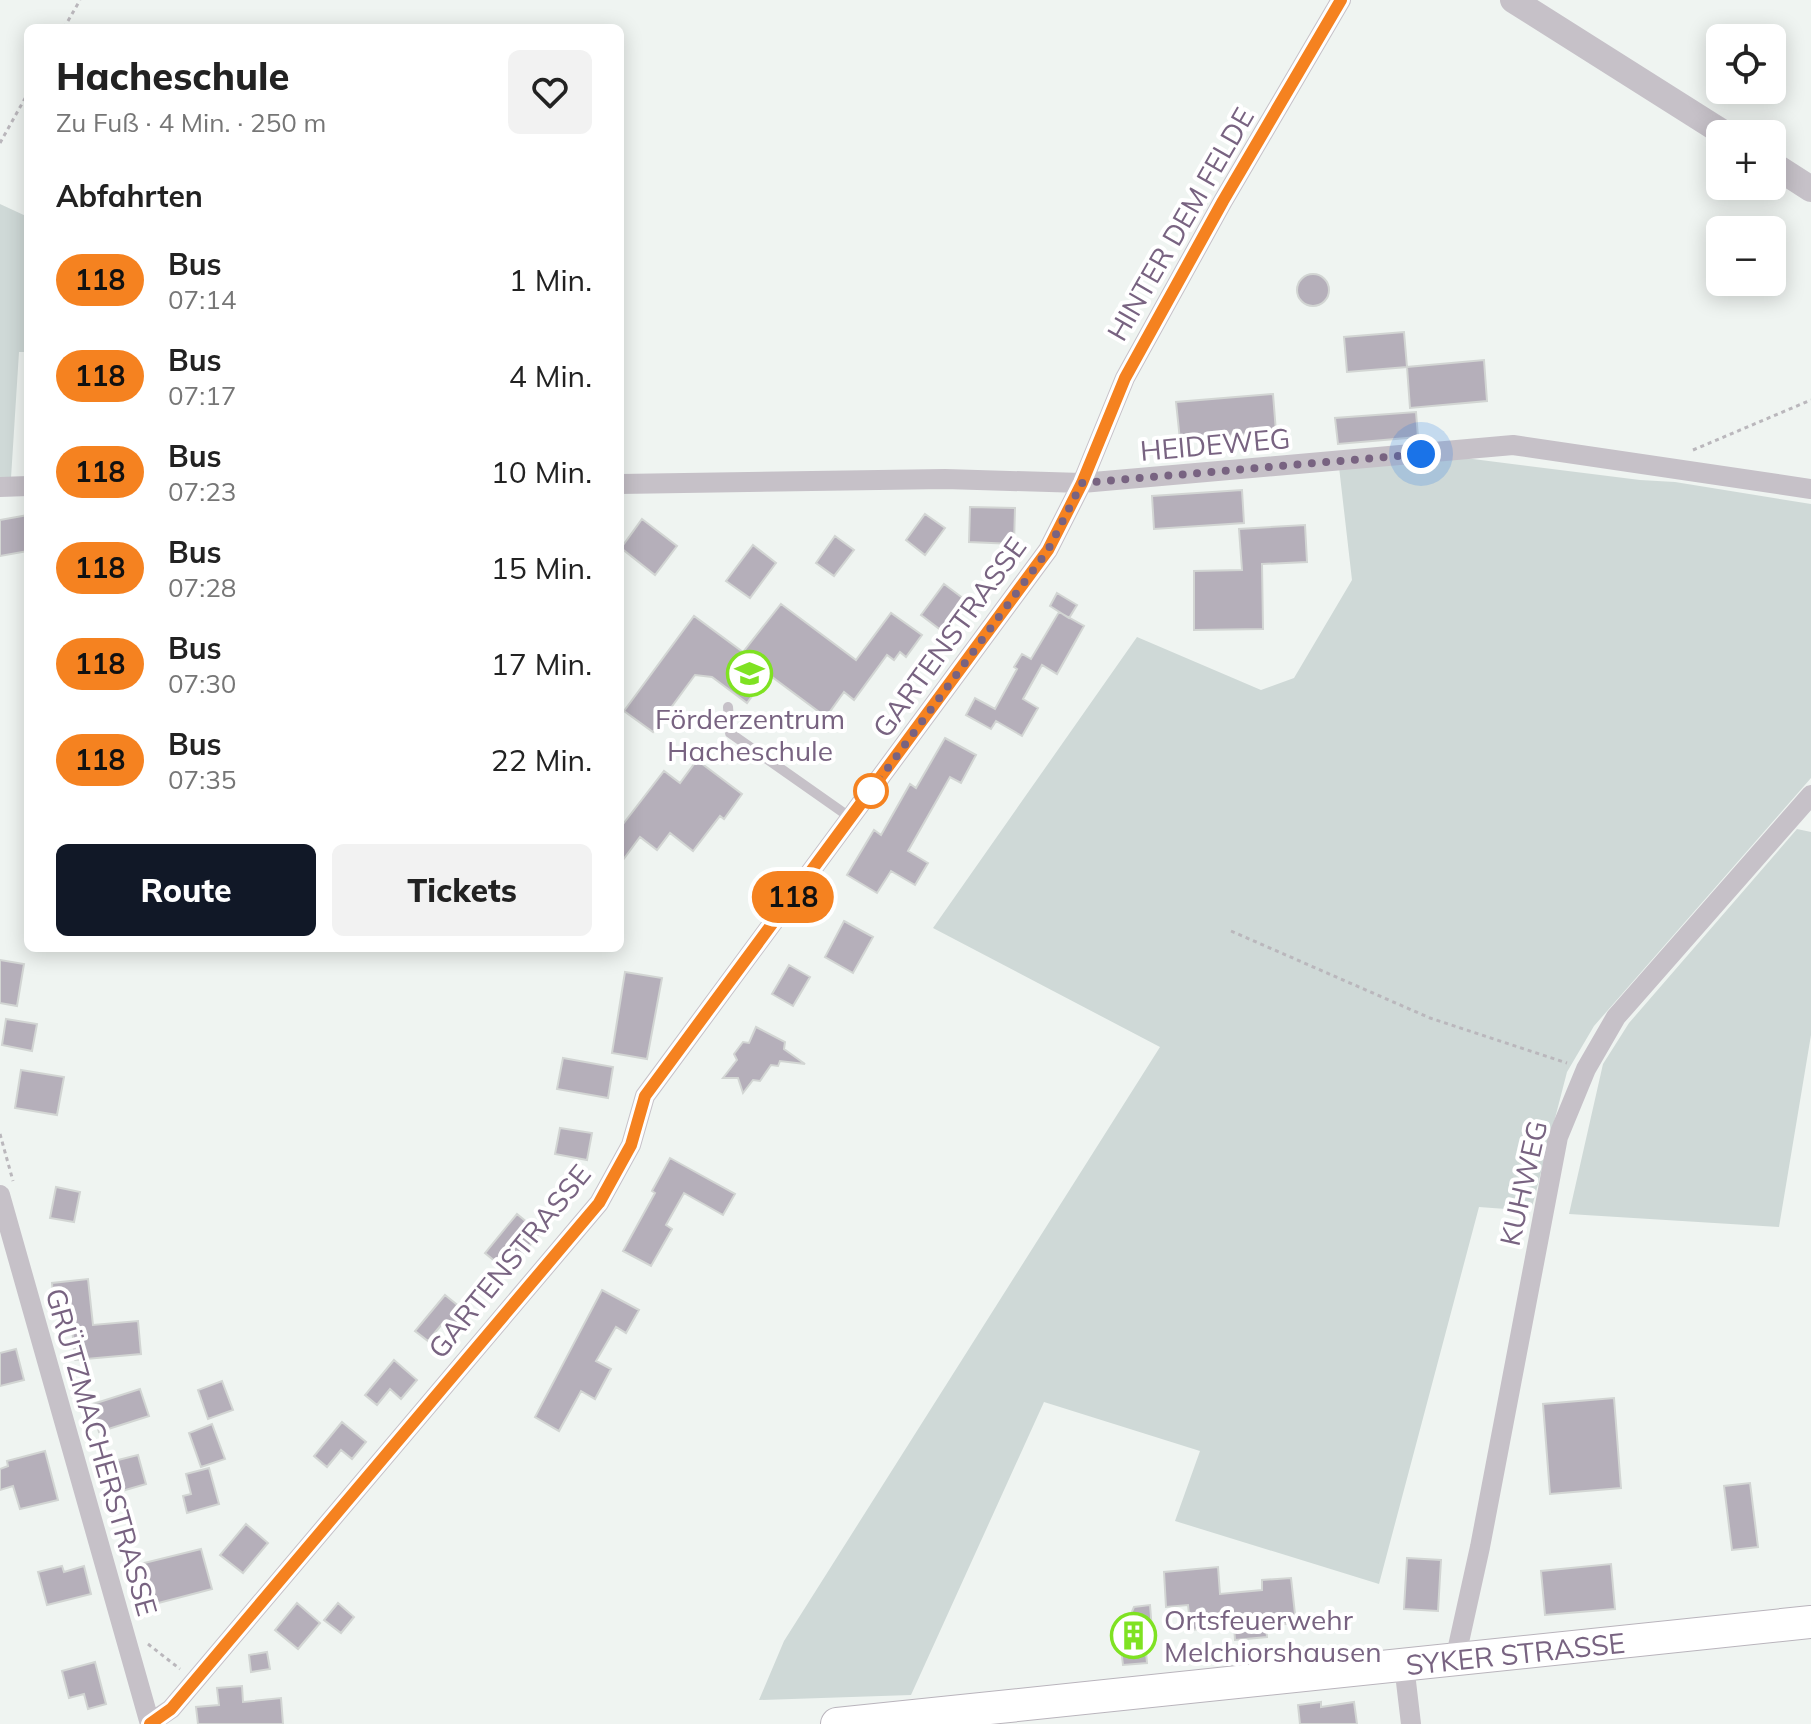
<!DOCTYPE html>
<html lang="de">
<meta charset="utf-8">
<style>
body{margin:0;font-family:Mulish,sans-serif;background:#f2f2f2;color:#222;height:100vh;display:flex;flex-direction:column;font-size:30px;white-space:nowrap}
*{box-sizing:border-box;margin:0}
p{font-size:26px;color:#767676}
.icon{flex:none;width:44px;height:44px;fill:none;stroke:currentColor;stroke-width:2;stroke-linecap:round;stroke-linejoin:round}
.map{position:relative;flex:1;overflow:hidden}
.sheet{position:absolute;left:24px;top:24px;width:600px;height:928px;display:flex;flex-direction:column;background:#fff;border-radius:12px;box-shadow:0 4px 20px #0003}
.sheet>*{flex:none}
.badge{padding:0 16px;border-radius:26px;font-size:28px;line-height:52px}
.tools{position:absolute;left:1706px;top:24px;display:grid;gap:16px}
.tools a{display:grid;place-items:center;width:80px;height:80px;border-radius:12px;background:#fff;box-shadow:0 4px 20px #0003;font-size:40px}
.you{position:absolute;width:40px;height:40px;margin:-20px;border:6px solid #fff;border-radius:50%;background:#1a73e8;box-shadow:0 0 0 12px #1a73e833}
.map>.badge{position:absolute;translate:-50% -50%;box-shadow:0 0 0 4px #fff}
h2{padding:0 32px;font-size:30px;line-height:72px}
.round{display:grid;place-items:center;flex:none;width:84px;height:84px;border-radius:12px;background:#f2f2f2}
.overview{display:flex;align-items:center;justify-content:space-between;height:136px;padding:0 32px}
h1{font-size:38px;font-weight:800;line-height:60px}
.primary-button{display:flex;gap:16px;margin-top:auto;padding:16px 32px}
.primary-button a{flex:1;height:92px;border-radius:12px;background:#111827;color:#fff;font-size:32px;font-weight:800;line-height:92px;text-align:center}
.primary-button a+a{background:#f2f2f2;color:#222}
ul{padding:0;list-style:none}
li{display:flex;align-items:center;gap:24px;height:96px;padding:0 32px}
li div{flex:1}
li b{display:block;font-size:30px}
li em{font-style:normal}
li .badge{min-width:88px;font-weight:700;text-align:center}
.map>svg:first-child{display:block}
</style>
<div class="map">
<svg width="1811" height="1724" viewBox="0 0 1811 1724">
<rect width="100%" height="100%" fill="#eff4f1"/>
<!-- green -->
<path fill="#cfd9d7" d="M 0,204 L 28,217 L 28,352 L 19,352 L 11,478 L 0,478 Z
M 1465,458 L 1640,480 L 1675,482 L 1811,504 L 1811,778 L 1594,1026 L 1567,1072 L 1531,1211 L 1479,1207 L 1379,1584 L 1175,1521 L 1200,1451 L 1044,1402 L 911,1695 L 759,1700 L 784,1641 L 1160,1047 L 933,928 L 1137,637 L 1261,690 L 1294,678 L 1352,580 L 1339,467 Z
M 1797,829 L 1811,832 L 1811,1035 L 1779,1227 L 1569,1214 L 1603,1064 L 1629,1023 Z"/>
<!-- building -->
<path fill="#b5afba" stroke="#d2d5d3" stroke-width="2" d="M1297 290a16 16 0 1 1 32 0a16 16 0 1 1-32 0Z
M 1404,332 L 1407,367 L 1347,372 L 1344,337 Z
M 1484,360 L 1487,401 L 1410,408 L 1407,367 Z
M 1273,394 L 1276,432 L 1180,440 L 1176,402 Z
M 1416,412 L 1418,437 L 1338,444 L 1335,418 Z
M 1242,490 L 1244,523 L 1154,529 L 1152,496 Z
M 970,507 L 1015,508 L 1014,544 L 969,542 Z
M 925,514 L 945,528 L 925,555 L 906,540 Z
M 28,515 L 28,551 L 0,556 L 0,520 Z
M 642,519 L 677,546 L 655,575 L 621,548 Z
M 1305,525 L 1307,562 L 1262,564 L 1263,629 L 1194,630 L 1194,571 L 1242,570 L 1239,529 Z
M 835,536 L 854,550 L 834,576 L 816,563 Z
M 753,545 L 776,563 L 750,598 L 726,581 Z
M 944,584 L 968,602 L 946,634 L 921,615 Z
M 1057,593 L 1077,605 L 1069,618 L 1050,606 Z
M 781,604 L 856,660 L 891,613 L 922,635 L 906,657 L 900,652 L 894,660 L 887,655 L 854,700 L 844,692 L 826,717 L 768,674 L 747,703 L 712,677 L 695,675 L 653,732 L 624,711 L 694,616 L 743,652 Z
M 1059,612 L 1084,626 L 1057,674 L 1042,665 L 1023,699 L 1038,708 L 1022,736 L 996,721 L 991,729 L 966,715 L 975,698 L 995,709 L 1017,669 L 1014,667 L 1022,654 L 1031,659 Z
M 945,738 L 976,755 L 961,783 L 950,777 L 908,851 L 928,863 L 915,885 L 891,871 L 877,893 L 847,875 L 874,830 L 881,835 L 910,784 L 916,788 Z
M 697,760 L 742,794 L 724,819 L 720,816 L 693,851 L 670,833 L 657,850 L 640,837 L 620,864 L 620,828 L 664,771 L 680,783 Z
M 844,921 L 873,937 L 853,973 L 825,957 Z
M 0,960 L 24,964 L 17,1006 L 0,1003 Z
M 789,965 L 810,977 L 793,1006 L 772,994 Z
M 625,972 L 662,978 L 647,1059 L 612,1053 Z
M 6,1019 L 37,1024 L 32,1051 L 2,1045 Z
M 756,1027 L 785,1042 L 784,1049 L 805,1064 L 780,1061 L 778,1066 L 771,1065 L 760,1081 L 753,1080 L 743,1093 L 738,1078 L 723,1078 L 737,1060 L 734,1054 L 743,1042 L 749,1043 Z
M 563,1058 L 613,1067 L 608,1098 L 557,1089 Z
M 21,1070 L 64,1077 L 57,1115 L 15,1108 Z
M 560,1128 L 592,1133 L 587,1160 L 555,1154 Z
M 670,1158 L 735,1194 L 723,1215 L 684,1193 L 666,1225 L 672,1229 L 651,1266 L 623,1251 L 655,1193 L 652,1191 Z
M 56,1187 L 80,1192 L 74,1222 L 50,1218 Z
M 517,1214 L 540,1233 L 508,1272 L 485,1253 Z
M 88,1279 L 93,1325 L 138,1321 L 141,1354 L 75,1360 L 70,1305 L 54,1306 L 52,1283 Z
M 602,1290 L 639,1310 L 626,1333 L 616,1327 L 596,1361 L 611,1369 L 595,1399 L 581,1391 L 559,1431 L 535,1417 Z
M 445,1295 L 471,1316 L 456,1335 L 442,1324 L 428,1341 L 415,1331 Z
M 16,1349 L 24,1380 L 0,1386 L 0,1353 Z
M 394,1360 L 417,1380 L 401,1399 L 390,1389 L 377,1405 L 365,1395 Z
M 222,1381 L 233,1410 L 208,1419 L 198,1390 Z
M 140,1389 L 149,1416 L 99,1432 L 90,1405 Z
M 1614,1398 L 1621,1488 L 1550,1494 L 1543,1404 Z
M 342,1422 L 366,1442 L 352,1459 L 341,1450 L 327,1467 L 314,1456 Z
M 212,1424 L 225,1459 L 201,1467 L 189,1433 Z
M 45,1451 L 58,1500 L 20,1509 L 13,1486 L 0,1490 L 0,1469 L 8,1466 L 7,1461 Z
M 138,1455 L 146,1484 L 122,1491 L 114,1461 Z
M 209,1468 L 219,1504 L 187,1513 L 183,1496 L 191,1494 L 186,1474 Z
M 1750,1483 L 1758,1547 L 1732,1550 L 1724,1486 Z
M 246,1524 L 268,1543 L 243,1573 L 220,1555 Z
M 201,1549 L 212,1589 L 143,1607 L 132,1566 Z
M 1407,1558 L 1441,1560 L 1438,1611 L 1404,1609 Z
M 1611,1564 L 1615,1609 L 1545,1615 L 1541,1571 Z
M 62,1566 L 64,1572 L 84,1566 L 91,1594 L 47,1605 L 38,1572 Z
M 1218,1567 L 1220,1594 L 1262,1590 L 1262,1580 L 1291,1578 L 1296,1623 L 1266,1626 L 1267,1637 L 1235,1640 L 1234,1626 L 1191,1630 L 1188,1605 L 1166,1607 L 1164,1572 Z
M 297,1603 L 320,1623 L 298,1649 L 275,1630 Z
M 338,1603 L 354,1617 L 341,1633 L 324,1620 Z
M 1150,1605 L 1152,1630 L 1144,1631 L 1147,1663 L 1123,1665 L 1120,1640 L 1134,1607 Z
M 267,1652 L 270,1669 L 251,1672 L 249,1655 Z
M 95,1662 L 106,1704 L 88,1709 L 84,1694 L 69,1698 L 62,1671 Z
M 242,1686 L 243,1702 L 281,1698 L 283,1724 L 198,1724 L 196,1707 L 219,1705 L 217,1688 Z
M 1321,1702 L 1321,1707 L 1354,1702 L 1357,1724 L 1300,1724 L 1298,1705 Z"/>
<g fill="none" stroke-linecap="round" stroke-linejoin="round">
<defs>
<g id="primary">
<path id="s1" d="M 837,1724 L 1811,1622"/>
</g>
</defs>
<!-- primary casing -->
<use href="#primary" stroke="#b9b4bc" stroke-width="34"/>
<!-- path -->
<path stroke="#bab7bc" stroke-width="3" stroke-dasharray="4 4" stroke-linecap="butt" d="M 64,28 L 80,0
M 0,143 L 28,93
M 1693,450 L 1811,400
M 1231,931 L 1430,1018 L 1567,1063
M 0,1134 L 13,1181
M 148,1644 L 180,1669"/>
<!-- service -->
<path stroke="#c6c1c8" stroke-width="10" d="M 728,707 L 730,733 L 851,818"/>
<!-- minor -->
<path stroke="#c6c1c8" stroke-width="20" d="M 620,484 L 945,479 L 1082,483 L 1513,445 L 1811,489
M 0,487 L 28,486
M 0,1195 L 150,1724
M 1455,1660 L 1480,1547 L 1558,1137 L 1586,1069 L 1616,1017 L 1811,795
M 1404,1665 L 1411,1724
M 150,1723 L 171,1709 L 599,1203 L 631,1145 L 645,1096 L 1048,550 L 1082,483 L 1125,378 L 1223,201 L 1341,0"/>
<!-- tertiary -->
<path stroke="#c6c1c8" stroke-width="26" d="M 1513,0 L 1725,134
M 1772,164 L 1811,189"/>
<!-- primary -->
<use href="#primary" stroke="#fff" stroke-width="32"/>
</g>
<g fill="none" stroke-linecap="round" stroke-linejoin="round">
<defs>
<path id="line" d="M 150,1724 L 171,1709 L 599,1203 L 631,1145 L 645,1096 L 1048,550 L 1082,483 L 1125,378 L 1223,201 L 1341,0"/>
</defs>
<!-- line casing -->
<use href="#line" stroke="#fff" stroke-width="18"/>
<!-- line -->
<use href="#line" stroke="#f58220" stroke-width="12"/>
<!-- walk -->
<path stroke="#786381" stroke-width="8" stroke-dasharray="0 14.4" d="M 871,791 L 1048,550 L 1082,483 L 1421,454"/>
</g>
<!-- icons -->
<defs>
<symbol id="school-ring" viewBox="-11 -11 22 22"><circle r="9.5" fill="#fff" stroke="#7fe222" stroke-width="1.5"/><path d="M0-5L7-2L0 1L-7-2ZM-4 1L0 2.5L4 1V4Q0 6-4 4Z" fill="#7fe222"/></symbol>
<symbol id="building-ring" viewBox="-11 -11 22 22"><circle r="9.5" fill="#fff" stroke="#7fe222" stroke-width="1.5"/><path d="M-4-6H4V6H1V3H-1V6H-4ZM-2.5-4.3h1.7v1.8h-1.7ZM.8-4.3h1.7v1.8H.8ZM-2.5-1h1.7V.8h-1.7ZM.8-1h1.7V.8H.8Z" fill="#7fe222"/></symbol>
</defs>
<g fill-rule="evenodd">
<use href="#school-ring" x="724" y="648" width="51" height="51"/>
<use href="#building-ring" x="1108" y="1610" width="51" height="51"/>
</g>
<!-- markers -->
<circle fill="#fff" stroke="#f58220" stroke-width="4" cx="871" cy="791" r="16"/>
<g text-anchor="middle" dominant-baseline="central" stroke-width="8" stroke-linejoin="round" paint-order="stroke">
<!-- street labels -->
<g font-size="28" fill="#786381" stroke="#fff">
<text transform="translate(1180 224) rotate(-60)">HINTER DEM FELDE</text>
<text transform="translate(1215 444) rotate(-5)">HEIDEWEG</text>
<text transform="translate(949 637) rotate(-54)">GARTENSTRASSE</text>
<text transform="translate(1523 1183) rotate(-77)">KUHWEG</text>
<text transform="translate(509 1261) rotate(-51)">GARTENSTRASSE</text>
<text transform="translate(102 1452) rotate(74)">GRÜTZMACHERSTRASSE</text>
<text stroke="none"><textPath href="#s1" startOffset="682">SYKER STRASSE</textPath></text>
</g>
<!-- poi labels -->
<g font-size="28" fill="#786381" stroke="#fff">
<text x="750" y="718">Förderzentrum<tspan x="750" dy="32">Hacheschule</tspan></text>
<text x="1164" y="1619" text-anchor="start">Ortsfeuerwehr<tspan x="1164" dy="32">Melchiorshausen</tspan></text>
</g>
</g>
</svg>
<div class="tools">
<a><svg class="icon" aria-label="locate" viewBox="0 0 24 24"><circle cx="12" cy="12" r="6"/><path d="M12 2v4M12 18v4M2 12h4M18 12h4"/></svg></a>
<a>+</a>
<a>−</a>
</div>
<div class="you" style="left:1421px;top:454px"></div>
<b class="badge" style="left:793px;top:897px;background:#f58220;color:#111">118</b>
<section class="sheet">
<div class="overview"><div><h1>Hacheschule</h1><p>Zu Fuß · 4 Min. · 250 m</p></div><a class="round"><svg class="icon" aria-label="heart" viewBox="0 0 24 24"><path d="M12 20l-8-8c-3-5 5-10 8-4 3-6 11-1 8 4z"/></svg></a></div>
<h2>Abfahrten</h2>
<ul>
<li><span class="badge" style="background:#f58220;color:#111">118</span><div><b>Bus</b><p>07:14</p></div><em>1 Min.</em></li>
<li><span class="badge" style="background:#f58220;color:#111">118</span><div><b>Bus</b><p>07:17</p></div><em>4 Min.</em></li>
<li><span class="badge" style="background:#f58220;color:#111">118</span><div><b>Bus</b><p>07:23</p></div><em>10 Min.</em></li>
<li><span class="badge" style="background:#f58220;color:#111">118</span><div><b>Bus</b><p>07:28</p></div><em>15 Min.</em></li>
<li><span class="badge" style="background:#f58220;color:#111">118</span><div><b>Bus</b><p>07:30</p></div><em>17 Min.</em></li>
<li><span class="badge" style="background:#f58220;color:#111">118</span><div><b>Bus</b><p>07:35</p></div><em>22 Min.</em></li>
</ul>
<div class="primary-button"><a>Route</a><a>Tickets</a></div>
</section>
</div>
